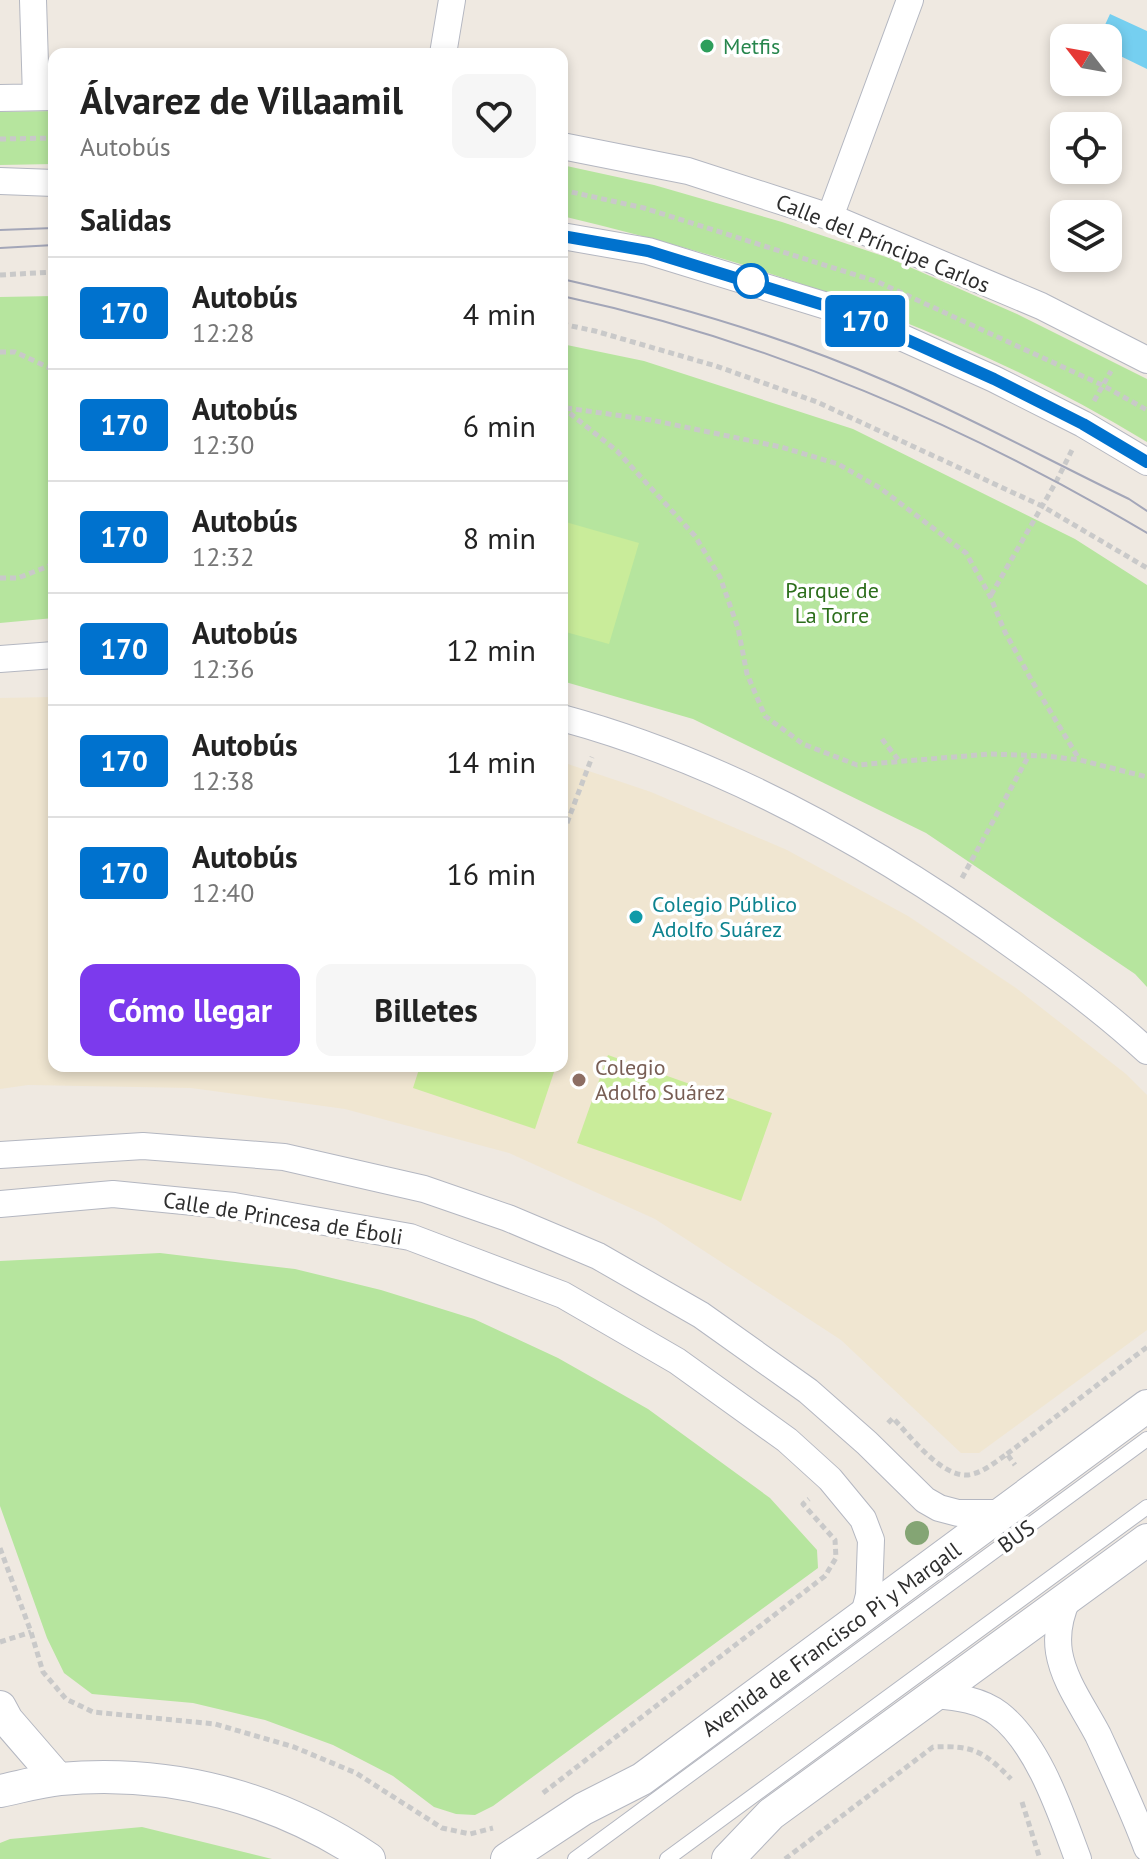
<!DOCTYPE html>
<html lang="es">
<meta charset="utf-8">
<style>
body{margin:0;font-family:"PT Sans",sans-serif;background:#f6f6f6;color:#222;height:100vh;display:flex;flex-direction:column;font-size:30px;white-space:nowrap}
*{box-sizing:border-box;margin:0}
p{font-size:26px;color:#767676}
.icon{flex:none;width:44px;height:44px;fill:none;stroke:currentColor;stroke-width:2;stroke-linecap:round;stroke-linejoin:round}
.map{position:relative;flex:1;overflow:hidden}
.sheet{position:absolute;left:48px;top:48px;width:520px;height:1024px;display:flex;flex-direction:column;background:#fff;border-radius:16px;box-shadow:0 4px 12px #0003}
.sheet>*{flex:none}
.badge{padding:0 16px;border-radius:6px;font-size:28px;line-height:52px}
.needle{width:52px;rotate:301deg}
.buttons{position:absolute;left:1050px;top:24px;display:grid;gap:16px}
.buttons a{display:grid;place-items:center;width:72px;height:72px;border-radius:16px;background:#fff;box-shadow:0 4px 12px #0003;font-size:40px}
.map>.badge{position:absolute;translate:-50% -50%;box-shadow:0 0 0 4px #fff}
h2{padding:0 32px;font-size:30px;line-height:72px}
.round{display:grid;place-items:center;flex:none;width:84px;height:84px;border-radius:16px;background:#f6f6f6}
.headline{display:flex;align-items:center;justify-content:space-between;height:136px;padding:0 32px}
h1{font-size:38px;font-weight:700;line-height:60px}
.button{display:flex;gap:16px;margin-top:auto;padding:16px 32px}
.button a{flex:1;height:92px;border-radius:16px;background:#7c3aed;color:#fff;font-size:32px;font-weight:700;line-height:92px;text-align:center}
.button a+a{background:#f6f6f6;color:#222}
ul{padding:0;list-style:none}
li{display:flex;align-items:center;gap:24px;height:112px;padding:0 32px;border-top:2px solid #e0e0e0}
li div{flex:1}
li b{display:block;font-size:30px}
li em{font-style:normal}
li .badge{min-width:88px;font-weight:700;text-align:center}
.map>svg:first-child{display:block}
</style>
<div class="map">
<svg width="1147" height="1859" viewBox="0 0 1147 1859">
<rect width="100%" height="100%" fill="#efe9e1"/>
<!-- education -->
<path fill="#f0e6d1" d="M 54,697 L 54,1066 L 562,1066 L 562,762 L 651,792 L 787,850 L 908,916 L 1016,988 L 1126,1074 L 1147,1095 L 1147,1330 L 979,1453 L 961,1453 L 841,1340 L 655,1219 L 509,1153 L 345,1109 L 191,1088 L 28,1085 L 0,1089 L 0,698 Z"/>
<!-- green -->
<path fill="#b6e59e" d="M 54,111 L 54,164 L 0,165 L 0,112 Z
M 562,165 L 654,185 L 782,222 L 889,258 L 1017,314 L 1147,379 L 1147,442 C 967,333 766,264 562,216 Z
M 54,296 L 54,618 L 0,623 L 0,297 Z
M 562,344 L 644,361 L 853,429 L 1075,539 L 1147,585 L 1147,987 L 1135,974 L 926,833 L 693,719 L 562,681 Z
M 160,1253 L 295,1269 L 381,1290 L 474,1319 L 558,1358 L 648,1409 L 770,1498 L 817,1550 L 818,1568 L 493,1806 L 475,1815 L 456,1814 L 434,1807 L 393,1776 L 333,1745 L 265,1720 L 193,1703 L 92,1694 L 64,1673 L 47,1638 L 0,1506 L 0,1261 Z
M 142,1827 L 272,1859 L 0,1859 L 0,1843 L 10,1839 Z"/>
<!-- pitch -->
<path fill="#c9ec9a" d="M 562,521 L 639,543 L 609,644 L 562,631 Z
M 608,1055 L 772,1113 L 741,1201 L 577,1143 Z
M 420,1066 L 556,1066 L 535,1129 L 413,1088 Z"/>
<!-- water -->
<path fill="#75cff0" d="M 1110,14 L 1147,31 L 1147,69 L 1108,50 L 1108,38 L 1099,38 Z"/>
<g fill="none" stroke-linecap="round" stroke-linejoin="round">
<defs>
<path id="service" d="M 575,1859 L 1147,1439
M 667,1859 L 1147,1507"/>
<path id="minor" d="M 33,0 L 36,97
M 443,54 L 452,0
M 0,98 L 54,97
M 562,146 L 688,171 L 830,217 L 1041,306 L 1147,360
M 0,181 L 54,183
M 830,217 L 910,0
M 562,236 L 648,251 L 843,311 L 994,379 L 1083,424 L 1147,462
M 0,659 L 54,655
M 562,718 C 728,763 880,849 1019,950 C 1063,981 1107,1014 1147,1051
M 0,1155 L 143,1146 L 284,1157 L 424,1189 L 508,1218 L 598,1256 L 701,1315 L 808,1391 L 867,1443 L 925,1500 L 939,1508 L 958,1513 L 1002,1513
M 0,1204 L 113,1194 L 234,1206 L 410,1237 L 563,1295 L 677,1361 L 787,1440 L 830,1479 L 863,1519 L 871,1540 L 869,1595 L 864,1614
M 1068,1598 C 1060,1615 1056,1632 1059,1652 C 1064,1682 1084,1708 1098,1735 C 1115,1772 1133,1810 1147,1848
M 935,1695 C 957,1697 981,1700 999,1714 C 1039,1745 1061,1814 1078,1859"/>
<path id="tertiary" d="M 0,1707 L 7,1720 L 58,1779
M 0,1791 C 20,1787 40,1781 60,1779 C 171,1769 277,1797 369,1859
M 507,1859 L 583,1809 L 642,1779 L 1147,1406
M 728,1859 L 771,1814 L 1147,1540"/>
</defs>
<!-- service casing -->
<use href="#service" stroke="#b4b7c1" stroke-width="16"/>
<!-- minor casing -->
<use href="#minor" stroke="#b4b7c1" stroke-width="28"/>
<!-- tertiary casing -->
<use href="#tertiary" stroke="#b4b7c1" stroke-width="34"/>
<!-- path -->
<path stroke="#c9c9c9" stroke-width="5" stroke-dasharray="6 4" stroke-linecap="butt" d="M 0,139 L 54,138
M 562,190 L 644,208 L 878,282 L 1102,385 L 1147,410
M 0,275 L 54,272
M 562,324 L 595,331 L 716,366 L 817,402 L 1042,506 L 1147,568
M 0,352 L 15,352 L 54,370
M 1094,401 L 1111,371
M 562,407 L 617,451 L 695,536 L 720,577 L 738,628 L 747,674 L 765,716 L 803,744 L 857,765 L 990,754 L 1047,756 L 1080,760 L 1147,777
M 566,408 L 651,420 L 781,447 L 838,464 L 880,488 L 966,553 L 990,596 L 1005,632 L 1032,681 L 1079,759
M 0,578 L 18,578 L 54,564
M 991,595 L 1056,482 L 1072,450
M 882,739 L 900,762
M 567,823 L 592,757
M 962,878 L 1028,757
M 888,1423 L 893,1418 C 910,1436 941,1477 968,1475 C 983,1473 995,1462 1007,1454 L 1015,1465
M 1007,1454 L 1147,1347
M 0,1548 L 31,1632 L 43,1672 L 66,1699 L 93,1712 L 215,1724 L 294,1747 L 356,1773 L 442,1828 L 470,1834 L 493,1828
M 0,1642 L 31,1632
M 543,1793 L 825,1576 L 836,1558 L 835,1540 L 803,1504 L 809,1499
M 1022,1802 L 1040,1859
M 785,1859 L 933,1747 C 972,1745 984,1751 1011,1779"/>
<!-- service -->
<use href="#service" stroke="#fff" stroke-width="14"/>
<!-- minor -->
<use href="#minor" stroke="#fff" stroke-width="26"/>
<!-- tertiary -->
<use href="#tertiary" stroke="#fff" stroke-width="32"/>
<!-- tram -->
<path stroke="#a3a6b8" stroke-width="2" d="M 0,230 L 54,228
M 0,248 L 54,245
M 562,279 C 673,304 783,336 888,382 C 970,417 1048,460 1129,499 L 1147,511
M 562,296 C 767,340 967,426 1147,533"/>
</g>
<!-- trees -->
<circle fill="#84a574" cx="917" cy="1533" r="12"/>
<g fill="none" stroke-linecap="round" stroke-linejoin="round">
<defs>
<path id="line" d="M 562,236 L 648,251 L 843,311 L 994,379 L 1083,424 L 1147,462"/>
</defs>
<!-- line casing -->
<use href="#line" stroke="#fff" stroke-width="18"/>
<!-- line -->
<use href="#line" stroke="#0072ce" stroke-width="12"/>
</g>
<!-- markers -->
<circle fill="#2e9e5b" stroke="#fff" stroke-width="3" cx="707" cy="46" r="8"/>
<circle fill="#fff" stroke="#0072ce" stroke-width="4" cx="751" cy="281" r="16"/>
<circle fill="#0f9aa8" stroke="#fff" stroke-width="3" cx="636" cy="917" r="8"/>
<circle fill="#8d6e63" stroke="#fff" stroke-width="3" cx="579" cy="1080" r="8"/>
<g text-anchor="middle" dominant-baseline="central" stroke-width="7" stroke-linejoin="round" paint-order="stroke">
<!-- leisure labels -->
<g font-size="22" fill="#27864d" stroke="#fff" text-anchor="start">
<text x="723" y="46">Metfis</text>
</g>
<!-- street labels -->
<g font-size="22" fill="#2e2e2e" stroke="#fff">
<text transform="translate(883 243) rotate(22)">Calle del Príncipe Carlos</text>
<text transform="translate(283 1218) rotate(9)">Calle de Princesa de Éboli</text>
<text transform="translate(1016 1536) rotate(-36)">BUS</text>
<text transform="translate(831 1639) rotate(-36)">Avenida de Francisco Pi y Margall</text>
</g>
<!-- park labels -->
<g font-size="22" fill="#2c6e1b" stroke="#fff">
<text x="832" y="590">Parque de<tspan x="832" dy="25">La Torre</tspan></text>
</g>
<!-- culture labels -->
<g font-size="22" fill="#0d838f" stroke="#fff" text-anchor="start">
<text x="652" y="904">Colegio Público<tspan x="652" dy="25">Adolfo Suárez</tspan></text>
</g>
<!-- education labels -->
<g font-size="22" fill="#785e54" stroke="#fff" text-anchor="start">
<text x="595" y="1067">Colegio<tspan x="595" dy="25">Adolfo Suárez</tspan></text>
</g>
</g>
</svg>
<div class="buttons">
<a><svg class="needle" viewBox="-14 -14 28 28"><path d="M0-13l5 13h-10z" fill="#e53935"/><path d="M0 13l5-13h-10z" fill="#767676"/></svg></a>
<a><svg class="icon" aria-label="locate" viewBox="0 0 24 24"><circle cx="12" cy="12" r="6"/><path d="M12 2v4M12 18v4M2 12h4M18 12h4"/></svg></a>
<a><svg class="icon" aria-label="layers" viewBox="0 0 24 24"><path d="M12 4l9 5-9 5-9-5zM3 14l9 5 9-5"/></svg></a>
</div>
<b class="badge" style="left:865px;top:321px;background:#0072ce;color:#fff">170</b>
<section class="sheet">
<div class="headline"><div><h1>Álvarez de Villaamil</h1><p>Autobús</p></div><a class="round"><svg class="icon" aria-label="heart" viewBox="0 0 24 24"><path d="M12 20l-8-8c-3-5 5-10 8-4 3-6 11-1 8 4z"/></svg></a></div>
<h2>Salidas</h2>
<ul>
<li><span class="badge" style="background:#0072ce;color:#fff">170</span><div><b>Autobús</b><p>12:28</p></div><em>4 min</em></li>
<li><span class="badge" style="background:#0072ce;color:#fff">170</span><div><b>Autobús</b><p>12:30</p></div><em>6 min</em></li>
<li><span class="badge" style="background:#0072ce;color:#fff">170</span><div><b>Autobús</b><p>12:32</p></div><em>8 min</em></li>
<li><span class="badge" style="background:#0072ce;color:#fff">170</span><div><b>Autobús</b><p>12:36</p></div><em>12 min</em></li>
<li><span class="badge" style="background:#0072ce;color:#fff">170</span><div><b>Autobús</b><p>12:38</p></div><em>14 min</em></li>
<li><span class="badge" style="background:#0072ce;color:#fff">170</span><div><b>Autobús</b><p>12:40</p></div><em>16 min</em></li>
</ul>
<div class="button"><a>Cómo llegar</a><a>Billetes</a></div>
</section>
</div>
